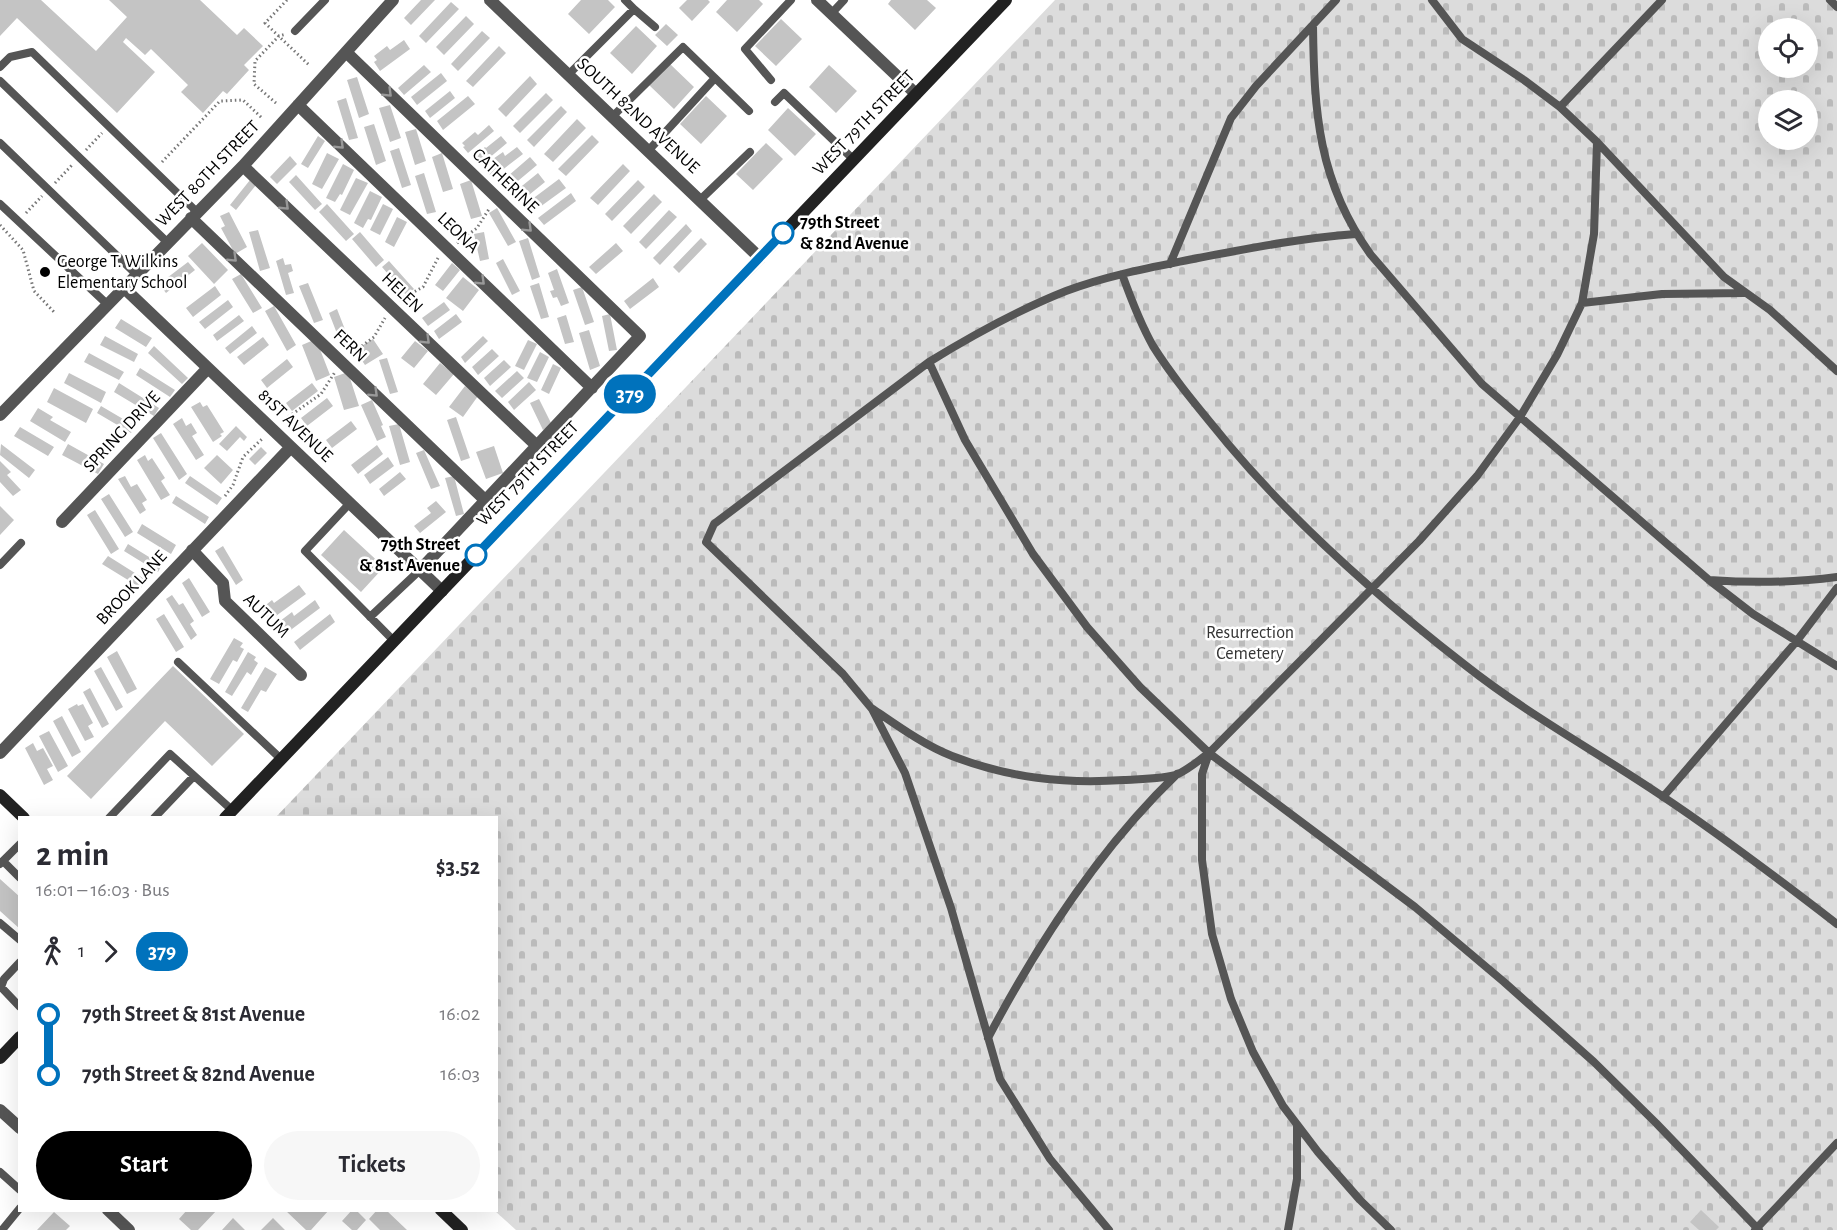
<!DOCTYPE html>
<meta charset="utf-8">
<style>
body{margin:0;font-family:"Alegreya Sans",sans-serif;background:#f7f7f7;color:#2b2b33;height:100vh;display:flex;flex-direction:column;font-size:22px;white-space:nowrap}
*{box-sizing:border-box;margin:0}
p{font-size:20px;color:#7c7c81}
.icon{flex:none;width:33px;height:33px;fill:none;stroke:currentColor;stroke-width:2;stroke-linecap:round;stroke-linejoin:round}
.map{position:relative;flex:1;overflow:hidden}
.details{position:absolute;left:18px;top:816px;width:480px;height:396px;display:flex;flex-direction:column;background:#fff;border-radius:0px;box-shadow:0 6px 24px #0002}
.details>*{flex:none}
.badge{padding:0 12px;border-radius:20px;font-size:21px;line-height:39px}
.fabs{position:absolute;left:1758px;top:18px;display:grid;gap:12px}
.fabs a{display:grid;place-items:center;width:60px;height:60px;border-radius:50%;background:#fff;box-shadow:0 6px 24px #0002;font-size:30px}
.map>.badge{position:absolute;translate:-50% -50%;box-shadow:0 0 0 3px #fff}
.legs{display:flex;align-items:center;gap:9px;height:66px;padding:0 18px;font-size:20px}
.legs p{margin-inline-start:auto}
.overview{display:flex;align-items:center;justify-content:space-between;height:102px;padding:0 18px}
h1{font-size:33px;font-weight:700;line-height:45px}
.primary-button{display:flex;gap:12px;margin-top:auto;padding:12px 18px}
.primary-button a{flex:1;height:69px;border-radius:36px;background:#000;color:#fff;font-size:24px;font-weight:700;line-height:69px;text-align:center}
.primary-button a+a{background:#f7f7f7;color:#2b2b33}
ul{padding:0 18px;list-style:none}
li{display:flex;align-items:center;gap:21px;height:60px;font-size:22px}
li i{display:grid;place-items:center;width:9px;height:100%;margin:0 8px;background:currentColor}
li i::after{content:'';width:15px;height:15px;margin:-8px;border:4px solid;border-radius:50%;background:#fff}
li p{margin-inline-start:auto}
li:first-child i{background:linear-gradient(#0000 50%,currentColor 0)}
li:last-child i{background:linear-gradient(currentColor 50%,#0000 0)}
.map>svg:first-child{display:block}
</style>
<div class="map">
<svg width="1837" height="1230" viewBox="0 0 1837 1230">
<defs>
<pattern id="cemetery-stones" width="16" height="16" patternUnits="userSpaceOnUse" patternTransform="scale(1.5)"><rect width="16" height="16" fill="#dcdcdc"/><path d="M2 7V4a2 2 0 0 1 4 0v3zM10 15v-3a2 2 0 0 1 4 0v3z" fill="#bbb"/></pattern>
</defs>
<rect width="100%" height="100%" fill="#fff"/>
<!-- cemetery -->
<path fill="url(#cemetery-stones)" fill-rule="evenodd" d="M 1055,0 L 1837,0 L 1837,1230 L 516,1230 L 495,1211 L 496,818 L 275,818 ZM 1768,28 L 1808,28 L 1808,68 L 1768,68 ZM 1768,100 L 1808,100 L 1808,140 L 1768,140 Z"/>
<!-- building -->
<path fill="#c4c4c4" d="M 0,0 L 41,0 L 96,51 L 127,17 L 109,0 L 200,0 L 237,35 L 244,28 L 263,46 L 244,65 L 249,70 L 227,94 L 223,91 L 203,113 L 181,92 L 188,85 L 151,49 L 145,55 L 126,38 L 123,42 L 155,72 L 117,113 L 17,18 L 0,36 Z
M 421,0 L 435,0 L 411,25 L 404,18 Z
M 581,0 L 608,0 L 615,7 L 589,34 L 568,14 Z
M 687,0 L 708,0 L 710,2 L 692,21 L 679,8 Z
M 727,0 L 759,0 L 763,4 L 737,32 L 716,12 Z
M 891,0 L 927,0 L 936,8 L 915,30 L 888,4 Z
M 451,2 L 459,9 L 426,43 L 419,36 Z
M 466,16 L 474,24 L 444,55 L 436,47 Z
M 781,19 L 802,39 L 776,66 L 755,46 Z
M 666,24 L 678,35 L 667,46 L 655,35 Z
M 636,26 L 657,46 L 632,74 L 610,53 Z
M 482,31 L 490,38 L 458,71 L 451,64 Z
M 404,40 L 410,49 L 380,71 L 374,62 L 377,60 L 374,56 L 387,46 L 390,50 Z
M 499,46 L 506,53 L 473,87 L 466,81 Z
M 670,64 L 694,87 L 674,109 L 649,85 Z
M 424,65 L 431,72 L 404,95 L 398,88 Z
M 829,65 L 857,91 L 836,113 L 809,87 Z
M 441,73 L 447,81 L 417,105 L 411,97 Z
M 530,76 L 537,84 L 506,117 L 498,109 Z
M 357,77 L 369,114 L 359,118 L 347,80 Z
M 450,91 L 455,98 L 430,118 L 425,111 Z
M 546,93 L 553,100 L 520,133 L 513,126 Z
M 468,96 L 475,104 L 443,130 L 437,121 Z
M 706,96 L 727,116 L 701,144 L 680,124 Z
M 346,98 L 358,138 L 349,140 L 337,101 Z
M 390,105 L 401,138 L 390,142 L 379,108 Z
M 561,106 L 567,112 L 534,147 L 527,140 Z
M 788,108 L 816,134 L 795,156 L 768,130 Z
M 577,119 L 586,128 L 553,162 L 544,154 Z
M 374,124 L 386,161 L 376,165 L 364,127 Z
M 489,125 L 494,131 L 468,153 L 463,147 L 465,146 L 462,143 L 475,132 L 478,135 Z
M 416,129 L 426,161 L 415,165 L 405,132 Z
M 592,135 L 599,142 L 566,176 L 558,169 Z
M 318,136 L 325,141 L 308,168 L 301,164 Z
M 501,136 L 507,143 L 482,164 L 476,157 L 479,155 L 478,153 L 485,147 L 486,148 Z
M 766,143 L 783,159 L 753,190 L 736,174 Z
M 517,147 L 523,154 L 492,178 L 487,170 L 496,163 L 493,159 L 503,152 L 505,156 Z
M 399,148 L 411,185 L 402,188 L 390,151 Z
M 327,153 L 339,159 L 322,189 L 312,184 Z
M 442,153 L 453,189 L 443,192 L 432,157 Z
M 290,156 L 297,164 L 277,184 L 270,177 Z
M 530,157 L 537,165 L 507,190 L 501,182 Z
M 343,164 L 354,170 L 342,195 L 340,194 L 335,202 L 326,198 Z
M 623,164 L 630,171 L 598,205 L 590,198 Z
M 424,173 L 436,212 L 427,214 L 415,176 Z
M 538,173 L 545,182 L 519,203 L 512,194 Z
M 296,175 L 322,204 L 315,210 L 289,182 Z
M 356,178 L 368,183 L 350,215 L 340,210 Z
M 559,179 L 566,188 L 533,212 L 527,203 Z
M 250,180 L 256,185 L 236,210 L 230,205 Z
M 471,180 L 482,216 L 471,219 L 460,184 Z
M 638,180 L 645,187 L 612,221 L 605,214 Z
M 370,191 L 382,197 L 371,220 L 368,219 L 363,228 L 354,223 Z
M 571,193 L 576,201 L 544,225 L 538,218 Z
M 654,194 L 662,202 L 631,234 L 623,226 Z
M 327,204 L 354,234 L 346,241 L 319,212 Z
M 383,204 L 393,209 L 380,235 L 370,230 Z
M 497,208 L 516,242 L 508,246 L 489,213 Z
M 669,210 L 677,217 L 646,249 L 639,242 Z
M 229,212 L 247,247 L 235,254 L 221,228 L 225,226 L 220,216 Z
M 397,217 L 407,222 L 394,247 L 385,242 Z
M 686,224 L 692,231 L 660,265 L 653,258 Z
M 258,230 L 270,268 L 260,271 L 249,232 Z
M 360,232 L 384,260 L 376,267 L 352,239 Z
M 484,232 L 489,259 L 480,261 L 474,234 Z
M 528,238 L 540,277 L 532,280 L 519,241 Z
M 701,238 L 707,244 L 679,273 L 673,267 Z
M 202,243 L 228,270 L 214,284 L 188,256 Z
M 616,243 L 623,251 L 596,274 L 589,267 Z
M 283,258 L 285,265 L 291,264 L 293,271 L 288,273 L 294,293 L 286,295 L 276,261 Z
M 503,259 L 520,291 L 512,295 L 496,263 Z
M 389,261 L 414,289 L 406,295 L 382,267 Z
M 188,262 L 195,270 L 166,293 L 159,284 Z
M 452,263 L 460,270 L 443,291 L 435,285 Z
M 557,269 L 569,303 L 561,306 L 557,297 L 553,298 L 550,291 L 554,290 L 548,273 Z
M 241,274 L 262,308 L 253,313 L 232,279 Z
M 463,277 L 479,290 L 463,311 L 446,298 Z
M 653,278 L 659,287 L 630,309 L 624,301 Z
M 308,283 L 323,320 L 314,323 L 299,286 Z
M 539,283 L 549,317 L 541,319 L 530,286 Z
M 215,286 L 221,295 L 193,317 L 186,308 Z
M 582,287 L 594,322 L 585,325 L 573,290 Z
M 228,300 L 233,307 L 205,329 L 199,322 Z
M 444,302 L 450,310 L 428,326 L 422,318 Z
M 274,306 L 296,345 L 287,351 L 265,311 Z
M 337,309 L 351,345 L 343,349 L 329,313 Z
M 456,314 L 462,322 L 439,339 L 434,331 Z
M 610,314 L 617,350 L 609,351 L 602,316 Z
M 239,315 L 244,321 L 217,341 L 213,335 Z
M 566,315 L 574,342 L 565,344 L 557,318 Z
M 121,319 L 152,338 L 146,347 L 115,328 Z
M 252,326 L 257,333 L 230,354 L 225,348 Z
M 589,330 L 600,366 L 590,370 L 579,333 Z
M 105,336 L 138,354 L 134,362 L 100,345 Z
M 483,336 L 488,341 L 465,363 L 461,357 Z
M 263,337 L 269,345 L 244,365 L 237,357 Z
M 316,339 L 330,375 L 316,381 L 302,345 Z
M 373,339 L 383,354 L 365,365 L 355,350 Z
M 528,340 L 537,344 L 524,370 L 515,366 Z
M 415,341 L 428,351 L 414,368 L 401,358 Z
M 154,346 L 188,378 L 182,384 L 148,353 Z
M 492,349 L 499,356 L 478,375 L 472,367 Z
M 540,352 L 549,357 L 537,382 L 527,378 Z
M 89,353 L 124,372 L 119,380 L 84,362 Z
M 387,358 L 398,392 L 390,394 L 379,360 Z
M 287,359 L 293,367 L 267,388 L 261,380 Z
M 504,360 L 511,367 L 490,386 L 484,378 Z
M 440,363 L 454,374 L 436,395 L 423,384 Z
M 553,364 L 561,368 L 549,394 L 541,390 Z
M 140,368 L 175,390 L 170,397 L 136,375 Z
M 517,371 L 524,378 L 502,398 L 495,391 Z
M 348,372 L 359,406 L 344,410 L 334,377 Z
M 69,373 L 106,392 L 101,403 L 64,383 Z
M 529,382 L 536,390 L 514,410 L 508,402 Z
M 119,383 L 159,408 L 154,416 L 114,392 Z
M 312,383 L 318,391 L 292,411 L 286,403 Z
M 465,386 L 478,396 L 463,417 L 449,407 Z
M 54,388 L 93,409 L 86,423 L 47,402 Z
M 327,398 L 333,406 L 307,426 L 301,418 Z
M 539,399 L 552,425 L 543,430 L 530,403 Z
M 372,400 L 383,425 L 381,426 L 386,437 L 377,441 L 361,405 Z
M 200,402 L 203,407 L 207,405 L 224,432 L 220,434 L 222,436 L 213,442 L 191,407 Z
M 101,406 L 135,426 L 131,433 L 97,413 Z
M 38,408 L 53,417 L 50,420 L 71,432 L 65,442 L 30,421 Z
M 456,417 L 470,458 L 461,461 L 447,420 Z
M 182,418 L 186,426 L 191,423 L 197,433 L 192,436 L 204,455 L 196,460 L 173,424 Z
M 351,421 L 357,429 L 332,448 L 326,440 Z
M 399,424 L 410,462 L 400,465 L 389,426 Z
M 236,426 L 247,437 L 244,441 L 240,437 L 227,451 L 219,444 Z
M 20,427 L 54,447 L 48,456 L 14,436 Z
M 161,433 L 187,474 L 179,480 L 153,438 Z
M 1,444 L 35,470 L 29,478 L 0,455 Z
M 68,444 L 104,464 L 98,474 L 62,455 Z
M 377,445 L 383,454 L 358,474 L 351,465 Z
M 494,446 L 503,473 L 486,479 L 476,452 Z
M 261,447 L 267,453 L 255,465 L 249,459 Z
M 424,450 L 440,486 L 431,489 L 416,453 Z
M 145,455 L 148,461 L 152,458 L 165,478 L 161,481 L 170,495 L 161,500 L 137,460 Z
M 217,455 L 233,470 L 221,484 L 204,468 Z
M 388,457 L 394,466 L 370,484 L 364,475 Z
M 0,461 L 11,472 L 7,475 L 21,490 L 13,496 L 0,482 Z
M 400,472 L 406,479 L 384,496 L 379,489 Z
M 125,476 L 131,487 L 137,484 L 147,500 L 142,503 L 146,510 L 140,514 L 118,479 Z
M 190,476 L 222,498 L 217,505 L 185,483 Z
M 454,476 L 464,514 L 456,516 L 445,478 Z
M 109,494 L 133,532 L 125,537 L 101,499 Z
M 176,496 L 209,517 L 205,524 L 172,503 Z
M 436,501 L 446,512 L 420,533 L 414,526 L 431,513 L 427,508 Z
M 0,506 L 14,520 L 0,535 Z
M 95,510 L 119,549 L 111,554 L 87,515 Z
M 142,524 L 176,545 L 171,554 L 137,533 Z
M 344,530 L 384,567 L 361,592 L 321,555 Z
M 128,544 L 162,565 L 158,572 L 124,551 Z
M 223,546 L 243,580 L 236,585 L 215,551 Z
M 108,556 L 146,580 L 141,588 L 102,564 Z
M 189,578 L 210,612 L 202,617 L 182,583 Z
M 299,585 L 306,594 L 269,621 L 261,609 L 272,600 L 274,603 Z
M 172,595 L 179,605 L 183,603 L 194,621 L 190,624 L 197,635 L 191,640 L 166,599 Z
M 315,600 L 320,608 L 284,635 L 276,624 L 292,612 L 294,616 Z
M 164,614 L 184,647 L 176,652 L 156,619 Z
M 330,614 L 335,622 L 300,650 L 294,642 Z
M 234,638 L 243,643 L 240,647 L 244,649 L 237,662 L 233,660 L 219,684 L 210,679 Z
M 117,651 L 137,689 L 127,694 L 107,657 Z
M 248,652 L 256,657 L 254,660 L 258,663 L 251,675 L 247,672 L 232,696 L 225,692 Z
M 173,666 L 244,734 L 212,766 L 165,721 L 91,799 L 67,776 Z
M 101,667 L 123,707 L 116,711 L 94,671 Z
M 265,667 L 277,674 L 266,692 L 261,690 L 248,712 L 241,708 Z
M 90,688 L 109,724 L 102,728 L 83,692 Z
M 77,704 L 78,706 L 83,704 L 93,723 L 88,726 L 94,737 L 85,741 L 68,709 Z
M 62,716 L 81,752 L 72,757 L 53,721 Z
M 49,731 L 68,766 L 58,772 L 39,736 Z
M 33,743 L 37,751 L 43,748 L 53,766 L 47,769 L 53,780 L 44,785 L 25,748 Z
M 0,879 L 20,897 L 20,929 L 0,911 Z
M 187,1210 L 217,1210 L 198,1230 L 191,1230 L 179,1219 Z
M 285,1210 L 329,1210 L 311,1230 L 306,1230 Z
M 352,1210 L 356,1210 L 366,1220 L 357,1230 L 352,1230 L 342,1221 Z
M 377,1210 L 386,1210 L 407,1230 L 380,1230 L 369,1219 Z
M 1701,1210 L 1719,1227 L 1716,1230 L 1699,1230 L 1690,1222 Z
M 54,1212 L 70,1226 L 66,1230 L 37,1230 Z
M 233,1218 L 245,1230 L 222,1230 Z
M 273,1218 L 285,1230 L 261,1230 Z"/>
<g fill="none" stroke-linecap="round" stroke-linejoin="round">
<!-- path -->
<path stroke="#777" stroke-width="3" stroke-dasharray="1.5 3" stroke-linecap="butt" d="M 287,0 L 265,23 L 309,65
M 276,103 L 254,84 L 255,61 L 279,36 L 286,34
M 86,150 L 102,133
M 162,162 L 220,101 L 243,100 L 262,118
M 55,183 L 73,164
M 26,213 L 42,196
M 0,225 L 23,250 L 34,291 L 55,313
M 457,243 L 477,228 L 489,209
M 399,300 L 423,287 L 438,258
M 351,354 L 374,337 L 385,318
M 281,422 L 321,394 L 335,372
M 225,496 L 233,485 L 243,457 L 263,438"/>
<!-- lane -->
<path stroke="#555" stroke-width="8" d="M 625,0 L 634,9
M 1432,0 L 1462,39 L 1524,80 L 1560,107 L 1597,142 L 1724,277 L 1770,310 L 1837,371
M 1830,0 L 1837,7
M 831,14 L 844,0
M 1313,25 C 1314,111 1318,182 1371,255 L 1482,384 L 1709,580 L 1753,614 L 1837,666
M 295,31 L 325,0
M 0,67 L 10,57 L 32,52 L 197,212
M 568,75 L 634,9 L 655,27
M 771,80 L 745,49 L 791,0
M 0,81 L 167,242
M 775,102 L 784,93 L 854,160
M 1560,107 L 1662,0
M 612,117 L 683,47 L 715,78
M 0,143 L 136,274
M 648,151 L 715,78 L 749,111
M 700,200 L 750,152
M 0,204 L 107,304
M 1356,234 C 1302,238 1251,248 1198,258 C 1154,267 1108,275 1066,291 C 1018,310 973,335 929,362 L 965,440 L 1033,554 L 1087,627 L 1140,687 L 1209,753 L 1415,907 L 1504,982 L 1594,1062 L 1656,1123 L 1759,1230
M 1170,264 L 1231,118 L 1256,86 L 1336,0
M 1122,274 C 1131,299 1140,323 1153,346 C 1175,381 1202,412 1228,444 C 1298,527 1380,599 1465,665 C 1527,714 1597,752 1662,796 C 1722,836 1780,880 1837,924
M 1582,303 L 1662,294 L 1744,293
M 929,362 L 714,524 L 706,542 L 843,674 L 872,709 L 905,773 L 951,908 L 1000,1079 L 1050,1159 L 1109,1230
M 350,503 L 305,551 L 394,641
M 0,565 L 21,543
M 1709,580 C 1753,583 1794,583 1837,577
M 370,617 L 420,570
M 178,662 L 281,759
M 873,709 C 898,726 924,745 952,756 C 1009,778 1064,784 1124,780 C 1139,779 1165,779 1178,774 C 1189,769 1199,760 1209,753
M 1663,797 L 1796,642 L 1837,588
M 109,818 L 170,754 L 232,810
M 154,818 L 194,776
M 3,861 L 20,878
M 0,864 L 20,844
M 0,923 L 20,940
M 20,962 L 4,979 L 1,987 L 20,1007
M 988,1038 C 1038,943 1099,849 1177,774
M 0,1172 L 20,1190
M 2,1230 L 20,1208
M 1288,1230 L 1297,1179 L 1297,1125
M 1391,1230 L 1360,1200 L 1318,1152 L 1283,1106 L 1253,1052 L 1231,999 L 1212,934 L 1202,860 L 1202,774 L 1209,753 L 1419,541 L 1477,476 L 1520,417 L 1557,355 L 1582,303 L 1594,234 L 1597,142
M 1755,1230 L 1837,1143"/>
<!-- street -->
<path stroke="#555" stroke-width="12" d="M 490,0 L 760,258
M 817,0 L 916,94
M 346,52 L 640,336 L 420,570
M 298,105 L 592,388
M 243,166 L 537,446
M 191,218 L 485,500
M 123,287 L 442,591
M 0,415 L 243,166 L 393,0
M 62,522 L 208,368
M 192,550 L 223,583 L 225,601 L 301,675
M 0,753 L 291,447
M 0,1110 L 20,1128
M 108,1210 L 129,1230"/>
<!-- secondary -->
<path stroke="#222" stroke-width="12" d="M 0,795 L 24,818
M 225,818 L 1006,0
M 0,1058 L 20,1037
M 441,1210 L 462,1230"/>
</g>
<!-- one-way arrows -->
<defs><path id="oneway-chevron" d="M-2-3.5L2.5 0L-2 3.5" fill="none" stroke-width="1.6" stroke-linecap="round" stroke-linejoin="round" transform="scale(1.5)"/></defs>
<g stroke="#999">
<use href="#oneway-chevron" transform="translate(388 93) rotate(44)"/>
<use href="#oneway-chevron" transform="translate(340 145) rotate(44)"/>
<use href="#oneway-chevron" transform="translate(285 206) rotate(44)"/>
<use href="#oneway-chevron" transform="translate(528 228) rotate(44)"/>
<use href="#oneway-chevron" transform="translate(233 258) rotate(44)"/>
<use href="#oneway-chevron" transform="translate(481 281) rotate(44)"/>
<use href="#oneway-chevron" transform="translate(426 340) rotate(44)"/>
<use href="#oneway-chevron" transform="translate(374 393) rotate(44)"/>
</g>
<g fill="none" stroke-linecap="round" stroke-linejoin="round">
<defs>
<path id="line-1" d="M 476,555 L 783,233"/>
</defs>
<!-- line-1 casing -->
<use href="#line-1" stroke="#fff" stroke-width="14"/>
<!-- line-1 -->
<use href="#line-1" stroke="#0072bc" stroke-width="9"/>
</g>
<!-- markers -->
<g fill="#fff" stroke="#0072bc" stroke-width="3">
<circle cx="783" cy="233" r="10"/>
<circle cx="476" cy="555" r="10"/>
</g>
<circle fill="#000" stroke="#fff" stroke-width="2" cx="45" cy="272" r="6"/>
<g text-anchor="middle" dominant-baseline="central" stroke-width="5" stroke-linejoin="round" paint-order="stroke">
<!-- street labels -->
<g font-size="18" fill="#000" stroke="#fff">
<text transform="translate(638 116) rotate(43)">SOUTH 82ND AVENUE</text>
<text transform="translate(864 123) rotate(-46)">WEST 79TH STREET</text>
<text transform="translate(208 174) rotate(-46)">WEST 80TH STREET</text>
<text transform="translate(505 181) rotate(44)">CATHERINE</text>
<text transform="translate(458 233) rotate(44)">LEONA</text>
<text transform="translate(402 293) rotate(44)">HELEN</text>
<text transform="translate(350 346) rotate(44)">FERN</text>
<text transform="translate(295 426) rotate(44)">81ST AVENUE</text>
<text transform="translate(122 432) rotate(-47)">SPRING DRIVE</text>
<text transform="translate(528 474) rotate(-46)">WEST 79TH STREET</text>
<text transform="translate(132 588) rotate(-47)">BROOK LANE</text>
<text transform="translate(266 616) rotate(44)">AUTUM</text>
</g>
<!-- stop labels -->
<g font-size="18" font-weight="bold" fill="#000" stroke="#fff" text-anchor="start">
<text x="800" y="223">79th Street<tspan x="800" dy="21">&amp; 82nd Avenue</tspan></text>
<text x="460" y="545" text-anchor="end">79th Street<tspan x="460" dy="21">&amp; 81st Avenue</tspan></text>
</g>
<!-- poi labels -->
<g font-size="18" fill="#000" stroke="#fff" text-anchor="start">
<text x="57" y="262">George T. Wilkins<tspan x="57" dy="21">Elementary School</tspan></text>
</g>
<!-- park labels -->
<g font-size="18" fill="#333" stroke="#fff">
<text x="1250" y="633">Resurrection<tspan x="1250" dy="21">Cemetery</tspan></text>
</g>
</g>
</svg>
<div class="fabs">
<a><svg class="icon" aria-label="locate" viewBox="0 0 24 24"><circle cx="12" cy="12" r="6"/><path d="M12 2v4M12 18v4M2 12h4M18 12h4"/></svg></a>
<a><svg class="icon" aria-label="layers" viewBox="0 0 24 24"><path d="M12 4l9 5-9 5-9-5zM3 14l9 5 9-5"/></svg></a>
</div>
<b class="badge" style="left:630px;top:394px;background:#0072bc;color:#fff">379</b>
<section class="details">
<div class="overview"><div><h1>2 min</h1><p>16:01 – 16:03 · Bus</p></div><b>$3.52</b></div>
<div class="legs"><svg class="icon" aria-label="walk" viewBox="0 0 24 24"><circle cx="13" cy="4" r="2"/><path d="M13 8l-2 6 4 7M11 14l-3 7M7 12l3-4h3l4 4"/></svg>1<svg class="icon" aria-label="forward" viewBox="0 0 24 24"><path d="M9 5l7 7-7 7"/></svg><b class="badge" style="background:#0072bc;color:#fff">379</b></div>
<ul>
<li><i style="color:#0072bc"></i><b>79th Street &amp; 81st Avenue</b><p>16:02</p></li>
<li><i style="color:#0072bc"></i><b>79th Street &amp; 82nd Avenue</b><p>16:03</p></li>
</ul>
<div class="primary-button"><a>Start</a><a>Tickets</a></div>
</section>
</div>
